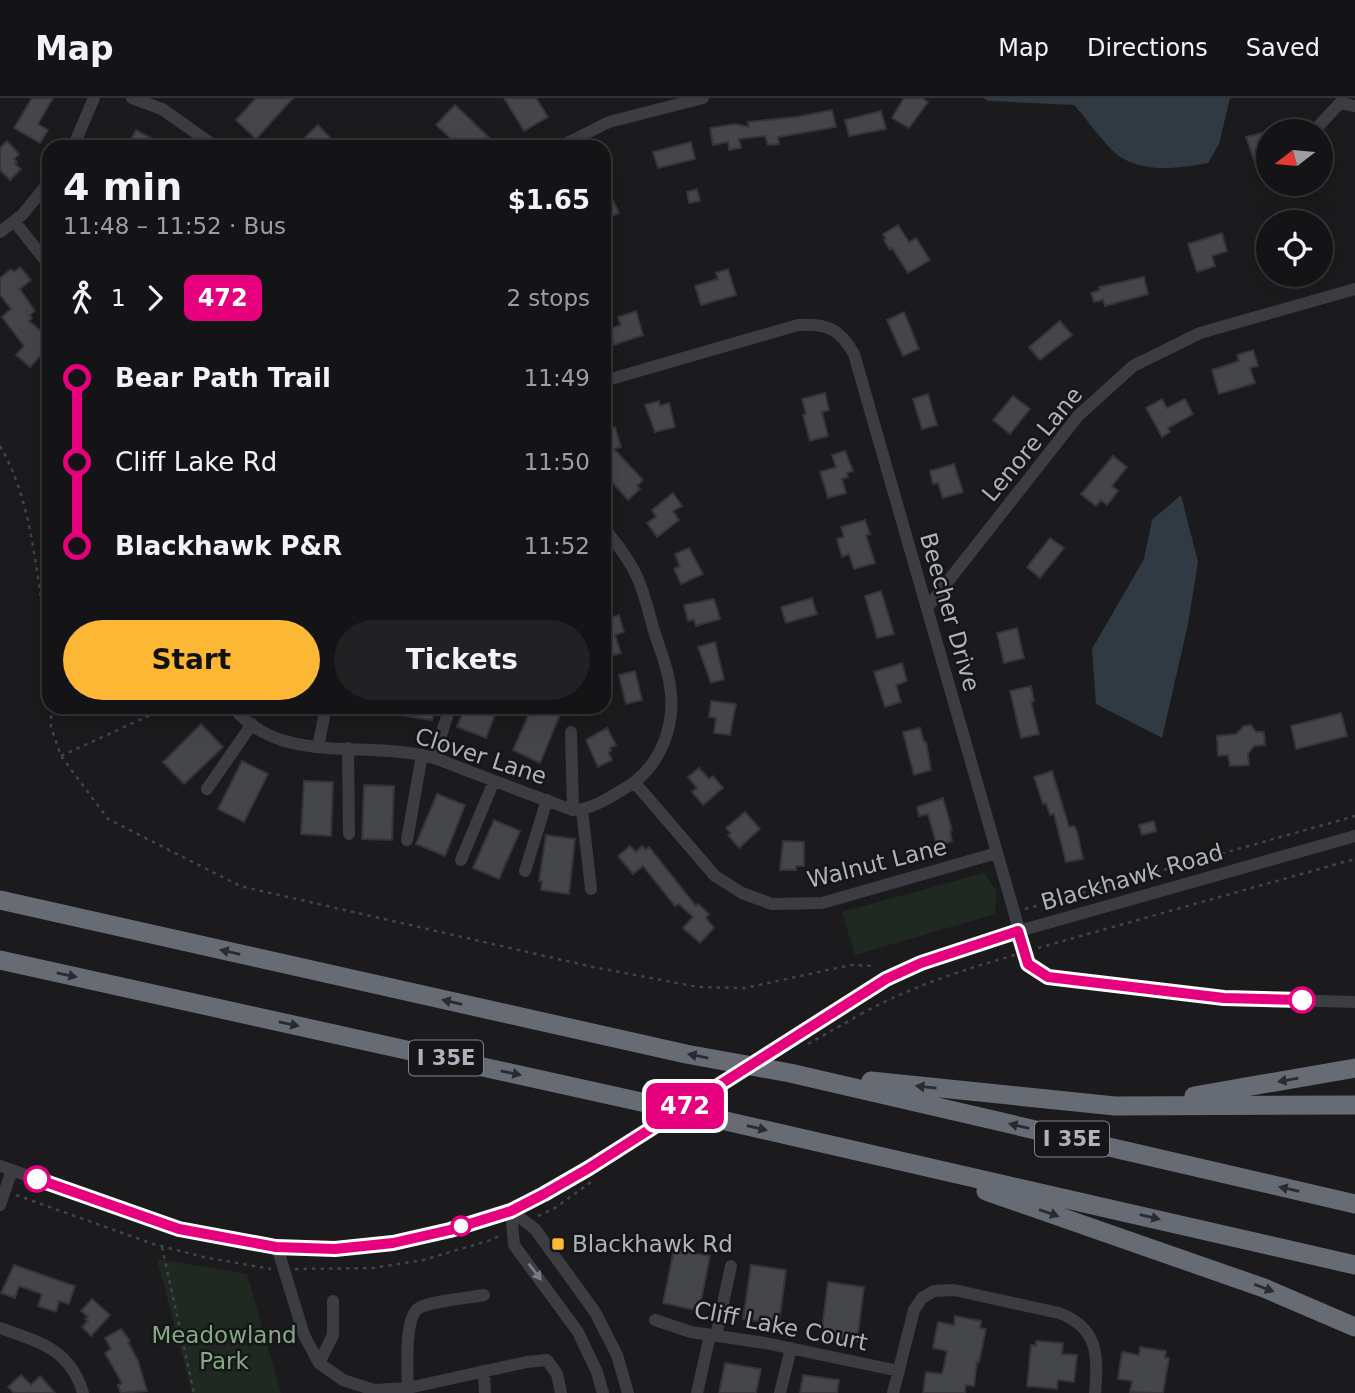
<!DOCTYPE html>
<meta charset="utf-8">
<style>
body{margin:0;font-family:"DejaVu Sans",sans-serif;background:#212123;color:#f1f3f6;height:100vh;display:flex;flex-direction:column;font-size:26px;white-space:nowrap}
*{box-sizing:border-box;margin:0}
p{font-size:23px;color:#9d9ea1}
.icon{flex:none;width:38px;height:38px;fill:none;stroke:currentColor;stroke-width:2;stroke-linecap:round;stroke-linejoin:round}
.map{position:relative;flex:1;overflow:hidden}
.sheet{position:absolute;left:42px;top:42px;width:569px;height:574px;display:flex;flex-direction:column;background:#141416;border-radius:21px;box-shadow:0 7px 28px #0002,0 0 0 2px #333335}
.sheet>*{flex:none}
.badge{padding:0 14px;border-radius:10px;font-size:24px;line-height:46px}
.needle{width:46px;rotate:254deg}
.fabs{position:absolute;left:1256px;top:21px;display:grid;gap:14px}
.fabs a{display:grid;place-items:center;width:77px;height:77px;border-radius:50%;background:#141416;box-shadow:0 7px 28px #0002,0 0 0 2px #333335;font-size:35px}
.map>.badge{position:absolute;translate:-50% -50%;box-shadow:0 0 0 4px #fff}
.legs{display:flex;align-items:center;gap:10px;height:77px;padding:0 21px;font-size:23px}
.legs p{margin-inline-start:auto}
.headline{display:flex;align-items:center;justify-content:space-between;height:119px;padding:0 21px}
h1{font-size:38px;font-weight:700;line-height:52px}
.action{display:flex;gap:14px;margin-top:auto;padding:14px 21px}
.action a{flex:1;height:80px;border-radius:42px;background:#fcb734;color:#111;font-size:28px;font-weight:700;line-height:80px;text-align:center}
.action a+a{background:#212123;color:#f1f3f6}
ul{padding:0 21px;list-style:none}
li{display:flex;align-items:center;gap:24px;height:84px;font-size:26px}
li i{display:grid;place-items:center;width:10px;height:100%;margin:0 9px;background:currentColor}
li i::after{content:'';width:18px;height:18px;margin:-9px;border:5px solid;border-radius:50%;background:#141416}
li p{margin-inline-start:auto}
li:first-child i{background:linear-gradient(#0000 50%,currentColor 0)}
li:last-child i{background:linear-gradient(currentColor 50%,#0000 0)}
header{display:flex;align-items:center;gap:42px;box-sizing:border-box;height:98px;padding:0 35px;background:#141416;border-bottom:2px solid #333335}
header strong{font-size:33px}
nav{display:flex;gap:38px;margin-inline-start:auto;font-size:24px}
.map>svg:first-child{display:block}
</style>
<header>
<strong>Map</strong>
<nav><a>Map</a><a>Directions</a><a>Saved</a></nav>
</header>
<div class="map">
<svg width="1355" height="1295" viewBox="0 0 1355 1295">
<rect width="100%" height="100%" fill="#1b1b1d"/>
<!-- green -->
<path fill="#202921" d="M 984,775 L 997,793 L 995,816 L 855,857 L 842,814 Z
M 157,1161 L 247,1176 L 281,1295 L 192,1295 Z"/>
<!-- water -->
<path fill="#2f3a43" d="M 983,0 L 1230,0 L 1219,46 L 1208,65 C 1181,70 1147,75 1122,60 C 1109,53 1086,20 1074,7 L 989,3 Z
M 1181,397 L 1198,464 L 1188,526 L 1162,640 L 1096,606 L 1092,551 L 1144,461 L 1152,422 Z"/>
<!-- building -->
<path fill="#45464a" stroke="#353539" stroke-width="2" d="M 32,0 L 53,0 L 38,26 L 48,32 L 40,45 L 14,30 Z
M 256,0 L 293,0 L 256,41 L 236,22 Z
M 504,0 L 536,0 L 548,19 L 524,33 Z
M 904,0 L 922,0 L 928,4 L 909,30 L 892,20 Z
M 455,7 L 499,49 L 460,49 L 436,27 Z
M 832,12 L 836,29 L 778,39 L 779,46 L 768,47 L 765,38 L 739,41 L 741,50 L 729,52 L 728,44 L 713,47 L 710,30 L 735,26 L 749,29 L 748,24 L 796,19 Z
M 881,13 L 886,31 L 849,38 L 845,22 Z
M 318,27 L 339,49 L 295,49 Z
M 136,32 L 168,49 L 127,49 Z
M 1269,33 L 1269,74 L 1259,76 L 1246,39 Z
M 7,43 L 19,56 L 14,61 L 17,64 L 15,66 L 21,71 L 10,82 L 0,72 L 0,50 Z
M 691,44 L 695,61 L 658,70 L 653,54 Z
M 604,84 L 619,115 L 604,122 Z
M 697,91 L 700,103 L 689,105 L 687,94 Z
M 898,127 L 909,144 L 916,140 L 930,162 L 908,175 L 892,150 L 890,152 L 884,142 L 886,141 L 883,136 Z
M 1222,135 L 1227,153 L 1212,158 L 1215,168 L 1197,174 L 1188,146 Z
M 20,169 L 31,182 L 20,191 L 35,213 L 30,217 L 32,220 L 29,223 L 49,240 L 49,251 L 43,258 L 41,257 L 30,269 L 16,257 L 24,248 L 2,219 L 11,211 L 0,197 L 0,180 L 11,171 L 14,174 Z
M 728,171 L 736,197 L 701,207 L 695,188 L 718,181 L 716,175 Z
M 1144,179 L 1148,196 L 1105,208 L 1103,202 L 1094,204 L 1091,195 L 1100,192 L 1099,189 Z
M 636,213 L 643,237 L 614,247 L 609,231 L 621,227 L 618,219 Z
M 904,214 L 919,251 L 903,258 L 887,222 Z
M 1060,223 L 1072,237 L 1040,262 L 1029,249 Z
M 1253,252 L 1258,268 L 1250,270 L 1255,285 L 1219,296 L 1212,272 L 1239,263 L 1237,257 Z
M 825,295 L 829,312 L 822,314 L 828,338 L 810,343 L 803,317 L 806,316 L 802,301 Z
M 928,296 L 937,327 L 922,331 L 913,301 Z
M 1013,298 L 1030,311 L 1010,336 L 993,322 Z
M 1162,301 L 1167,310 L 1185,301 L 1193,316 L 1168,330 L 1170,334 L 1162,339 L 1146,310 Z
M 659,303 L 660,308 L 669,305 L 675,329 L 655,334 L 645,307 Z
M 615,329 L 621,349 L 614,351 L 643,382 L 637,388 L 640,391 L 628,402 L 604,375 L 604,333 Z
M 845,353 L 853,373 L 847,375 L 848,379 L 842,381 L 846,395 L 828,400 L 820,374 L 836,369 L 832,357 Z
M 1113,358 L 1127,369 L 1112,388 L 1118,393 L 1107,407 L 1101,402 L 1096,408 L 1081,396 Z
M 954,366 L 963,394 L 943,400 L 938,385 L 933,386 L 930,373 Z
M 673,395 L 682,408 L 673,413 L 679,422 L 657,439 L 647,425 L 656,419 L 652,412 Z
M 865,422 L 870,436 L 866,437 L 875,465 L 854,471 L 849,456 L 842,459 L 837,441 L 844,439 L 841,429 Z
M 1050,440 L 1064,450 L 1040,480 L 1027,469 Z
M 689,450 L 703,476 L 681,486 L 674,471 L 680,468 L 675,456 Z
M 881,493 L 894,536 L 877,540 L 865,498 Z
M 812,500 L 817,516 L 786,525 L 781,509 Z
M 714,501 L 720,521 L 696,528 L 694,521 L 688,523 L 684,507 Z
M 619,517 L 624,534 L 615,537 L 621,555 L 604,560 L 604,522 Z
M 1017,530 L 1024,560 L 1004,565 L 997,535 Z
M 715,544 L 724,581 L 711,585 L 698,549 Z
M 902,565 L 907,583 L 896,587 L 901,604 L 885,609 L 874,574 Z
M 635,573 L 642,602 L 626,606 L 619,577 Z
M 1031,588 L 1034,603 L 1031,604 L 1039,636 L 1021,640 L 1010,593 Z
M 711,603 L 736,606 L 730,637 L 714,635 L 716,620 L 709,619 Z
M 387,609 L 435,609 L 432,622 L 386,615 Z
M 465,609 L 498,609 L 486,640 L 457,629 Z
M 532,609 L 552,609 L 561,614 L 540,665 L 513,652 Z
M 1341,615 L 1347,638 L 1296,651 L 1291,628 Z
M 201,626 L 223,649 L 184,686 L 163,664 Z
M 1251,627 L 1256,634 L 1264,634 L 1265,647 L 1254,648 L 1248,656 L 1249,667 L 1230,668 L 1228,657 L 1218,658 L 1217,638 L 1236,636 L 1244,628 Z
M 607,630 L 616,647 L 610,650 L 611,653 L 608,654 L 612,662 L 598,669 L 586,642 Z
M 920,630 L 924,644 L 926,644 L 931,672 L 914,677 L 903,634 Z
M 242,663 L 268,676 L 244,724 L 218,711 Z
M 699,670 L 709,681 L 713,678 L 723,690 L 703,707 L 692,694 L 697,690 L 688,679 Z
M 1052,673 L 1069,729 L 1074,728 L 1077,733 L 1083,761 L 1066,764 L 1054,716 L 1050,717 L 1046,705 L 1043,706 L 1034,679 Z
M 304,683 L 333,684 L 331,738 L 301,736 Z
M 364,687 L 394,688 L 392,742 L 362,741 Z
M 437,696 L 465,707 L 445,758 L 416,746 Z
M 943,700 L 952,732 L 950,733 L 952,743 L 937,748 L 928,716 L 919,718 L 917,709 Z
M 745,714 L 760,731 L 739,750 L 728,737 L 731,735 L 726,730 Z
M 494,722 L 520,733 L 499,781 L 473,770 Z
M 1154,723 L 1156,733 L 1142,737 L 1139,727 Z
M 546,737 L 575,741 L 569,796 L 541,792 L 542,783 L 539,783 Z
M 783,743 L 804,744 L 804,768 L 796,768 L 796,772 L 780,772 Z
M 630,748 L 636,754 L 642,748 L 646,752 L 649,749 L 696,808 L 698,806 L 709,816 L 706,820 L 714,830 L 700,845 L 683,830 L 693,819 L 679,806 L 675,808 L 643,768 L 633,776 L 618,758 Z
M 674,1151 L 710,1158 L 699,1213 L 663,1205 Z
M 14,1167 L 75,1188 L 69,1206 L 59,1203 L 56,1214 L 38,1208 L 42,1196 L 19,1188 L 15,1200 L 1,1195 Z
M 751,1167 L 786,1172 L 779,1226 L 743,1221 Z
M 828,1184 L 864,1189 L 857,1243 L 821,1238 Z
M 92,1201 L 110,1217 L 91,1238 L 82,1229 L 88,1223 L 85,1221 L 88,1219 L 81,1213 Z
M 955,1218 L 981,1223 L 980,1230 L 986,1231 L 979,1264 L 977,1264 L 974,1288 L 966,1287 L 965,1295 L 923,1295 L 926,1274 L 941,1276 L 943,1273 L 947,1253 L 933,1250 L 938,1224 L 954,1227 Z
M 121,1231 L 130,1243 L 128,1244 L 138,1263 L 147,1293 L 121,1295 L 118,1287 L 122,1285 L 105,1255 L 111,1251 L 105,1240 Z
M 1036,1243 L 1063,1245 L 1062,1256 L 1077,1257 L 1074,1284 L 1058,1282 L 1057,1291 L 1027,1288 L 1031,1247 L 1036,1248 Z
M 1140,1249 L 1166,1253 L 1165,1260 L 1169,1260 L 1163,1295 L 1130,1294 L 1132,1283 L 1118,1281 L 1122,1254 L 1139,1257 Z
M 725,1265 L 761,1271 L 756,1295 L 719,1295 Z
M 21,1277 L 31,1287 L 40,1278 L 55,1295 L 14,1295 L 8,1289 Z
M 803,1277 L 839,1282 L 837,1295 L 800,1295 Z"/>
<g fill="none" stroke-linecap="round" stroke-linejoin="round">
<!-- path -->
<path stroke="#41444a" stroke-width="2.5" stroke-dasharray="3.5 5" stroke-linecap="butt" d="M 0,348 C 35,408 35,480 49,546
M 51,609 L 51,629 L 61,658 L 108,721 L 240,788 L 593,869 L 698,889 L 745,890 L 851,867 L 874,868
M 61,658 L 168,609
M 1025,811 L 1355,718
M 1038,850 L 1355,761
M 861,916 C 910,889 962,872 1015,857
M 16,1097 L 153,1146 L 204,1159 L 271,1171
M 538,1118 L 555,1110 L 591,1084
M 162,1149 L 194,1295
M 295,1171 L 373,1170 L 423,1162 L 491,1142 L 501,1137"/>
<!-- minor -->
<path stroke="#3b3d43" stroke-width="12" d="M 132,0 L 162,11 L 216,49
M 1314,33 L 1340,5 L 1355,8
M 73,49 L 94,0
M 559,49 L 609,24 L 703,0
M 14,123 L 49,167
M 0,134 L 22,117 L 49,84
M 604,283 L 798,227 C 827,225 840,231 854,256 L 1029,866 L 1048,879 L 1190,896 L 1224,900 L 1355,904
M 927,510 L 1078,318 L 1133,268 L 1200,235 L 1355,191
M 233,609 C 279,667 362,643 426,658 C 441,661 456,669 471,674 C 505,687 539,700 573,712 C 590,712 607,701 622,692 C 661,671 678,625 669,582 C 666,566 660,551 655,536 C 649,517 645,496 637,479 C 629,461 616,445 604,430
M 571,634 L 573,712
M 318,649 L 326,609
M 348,650 L 349,736
M 434,660 L 450,609
M 635,685 L 715,778 L 742,795 L 772,806 L 822,805 L 997,755
M 207,691 L 252,626
M 582,712 L 591,791
M 407,742 L 422,657
M 461,762 L 494,683
M 525,773 L 547,702
M 848,904 L 886,881 L 921,865 L 1019,833 L 1355,738
M 0,1068 L 179,1131 L 277,1149 L 335,1151 L 393,1145 L 450,1132 L 511,1113 L 589,1070
M 0,1107 L 12,1072
M 511,1113 L 535,1131 L 595,1214 L 617,1257 L 628,1295
M 511,1113 L 514,1147 L 578,1234 L 597,1274 L 603,1295
M 277,1149 L 304,1237 L 319,1265 L 343,1282 L 374,1292 L 408,1290 L 527,1264 L 547,1262 L 557,1276 L 561,1295
M 655,1222 L 691,1234 L 765,1245 L 899,1273
M 0,1230 C 39,1244 70,1251 83,1295
M 716,1238 L 731,1168
M 319,1265 L 333,1237 L 333,1203
M 484,1273 L 485,1295
M 408,1295 C 408,1277 403,1219 419,1210 C 430,1203 469,1200 484,1197
M 697,1295 L 710,1237
M 780,1295 L 791,1250
M 893,1295 L 914,1212 L 922,1200 L 934,1193 L 954,1192 L 1059,1215 C 1099,1230 1098,1258 1095,1295"/>
<!-- highway -->
<path stroke="#676b74" stroke-width="19" d="M 0,802 L 686,956 L 790,975 L 1355,1106
M 0,862 L 673,1011 L 1355,1167
M 871,983 L 1115,1008 L 1355,1007
M 1194,998 L 1355,970
M 986,1093 L 1264,1190 L 1355,1229"/>
<!-- path-bridge -->
<path stroke="#41444a" stroke-width="2.5" stroke-dasharray="3.5 5" stroke-linecap="butt" d="M 808,946 L 861,916"/>
<!-- minor-bridge -->
<path stroke="#3b3d43" stroke-width="12" d="M 589,1070 L 848,904"/>
</g>
<!-- one-way arrows -->
<defs><path id="oneway-solid" d="M-6-.8H1V-3.2L6.5 0L1 3.2V.8H-6Z" transform="scale(1.75)"/></defs>
<g fill="#2a2b2f">
<use href="#oneway-solid" transform="translate(230 854) rotate(-167)"/>
<use href="#oneway-solid" transform="translate(67 877) rotate(12)"/>
<use href="#oneway-solid" transform="translate(452 904) rotate(-167)"/>
<use href="#oneway-solid" transform="translate(289 926) rotate(12)"/>
<use href="#oneway-solid" transform="translate(698 958) rotate(-169)"/>
<use href="#oneway-solid" transform="translate(511 975) rotate(12)"/>
<use href="#oneway-solid" transform="translate(1288 982) rotate(170)"/>
<use href="#oneway-solid" transform="translate(926 989) rotate(-174)"/>
<use href="#oneway-solid" transform="translate(1019 1028) rotate(-167)"/>
<use href="#oneway-solid" transform="translate(757 1030) rotate(13)"/>
<use href="#oneway-solid" transform="translate(1289 1091) rotate(-167)"/>
<use href="#oneway-solid" transform="translate(1049 1115) rotate(19)"/>
<use href="#oneway-solid" transform="translate(1150 1119) rotate(13)"/>
<use href="#oneway-solid" transform="translate(1264 1190) rotate(21)"/>
</g>
<use fill="#7a7d86" href="#oneway-solid" transform="translate(535 1174) rotate(53)"/>
<g fill="none" stroke-linecap="round" stroke-linejoin="round">
<defs>
<path id="line-1" d="M 37,1081 L 179,1131 L 276,1149 L 335,1151 L 393,1145 L 450,1132 L 511,1113 L 544,1096 L 589,1070 L 886,881 L 921,865 L 1018,833 L 1028,866 L 1048,879 L 1224,900 L 1302,902"/>
</defs>
<!-- line-1 casing -->
<use href="#line-1" stroke="#fff" stroke-width="16"/>
<!-- line-1 -->
<use href="#line-1" stroke="#e6007e" stroke-width="10"/>
</g>
<!-- markers -->
<g fill="#fff" stroke="#e6007e" stroke-width="3.5">
<circle cx="1302" cy="902" r="12"/>
<circle cx="37" cy="1081" r="12"/>
<circle cx="461" cy="1128" r="9"/>
</g>
<rect fill="#fcb734" stroke="#161618" stroke-width="2.5" x="551" y="1139" width="14" height="14" rx="3.5"/>
<g text-anchor="middle" dominant-baseline="central" stroke-width="5" stroke-linejoin="round" paint-order="stroke">
<!-- shield labels -->
<g fill="#161618" stroke="#80838c" stroke-width="2">
<rect x="409" y="942.5" width="74" height="35" rx="5"/>
<rect x="1035" y="1023.5" width="74" height="35" rx="5"/>
</g>
<g font-size="21" font-weight="bold" fill="#adb2bd">
<text x="446" y="960">I 35E</text>
<text x="1072" y="1041">I 35E</text>
</g>
<!-- street labels -->
<g font-size="23" fill="#adb2bd" stroke="#161618">
<text transform="translate(1032 346) rotate(-50)">Lenore Lane</text>
<text transform="translate(950 514) rotate(74)">Beecher Drive</text>
<text transform="translate(481 658) rotate(18)">Clover Lane</text>
<text transform="translate(877 765) rotate(-14)">Walnut Lane</text>
<text transform="translate(1132 779) rotate(-16)">Blackhawk Road</text>
<text transform="translate(781 1228) rotate(11)">Cliff Lake Court</text>
</g>
<!-- poi labels -->
<g font-size="23" fill="#adb2bd" stroke="#161618" text-anchor="start">
<text x="572" y="1146">Blackhawk Rd</text>
</g>
<!-- park labels -->
<g font-size="23" fill="#83a985" stroke="#161618">
<text x="224" y="1237">Meadowland<tspan x="224" dy="26">Park</tspan></text>
</g>
</g>
</svg>
<div class="fabs">
<a><svg class="needle" viewBox="-14 -14 28 28"><path d="M0-13l5 13h-10z" fill="#e53935"/><path d="M0 13l5-13h-10z" fill="#9d9ea1"/></svg></a>
<a><svg class="icon" aria-label="locate" viewBox="0 0 24 24"><circle cx="12" cy="12" r="6"/><path d="M12 2v4M12 18v4M2 12h4M18 12h4"/></svg></a>
</div>
<b class="badge" style="left:685px;top:1008px;background:#e6007e;color:#fff">472</b>
<section class="sheet">
<div class="headline"><div><h1>4 min</h1><p>11:48 – 11:52 · Bus</p></div><b>$1.65</b></div>
<div class="legs"><svg class="icon" aria-label="walk" viewBox="0 0 24 24"><circle cx="13" cy="4" r="2"/><path d="M13 8l-2 6 4 7M11 14l-3 7M7 12l3-4h3l4 4"/></svg>1<svg class="icon" aria-label="forward" viewBox="0 0 24 24"><path d="M9 5l7 7-7 7"/></svg><b class="badge" style="background:#e6007e;color:#fff">472</b><p>2 stops</p></div>
<ul>
<li><i style="color:#e6007e"></i><b>Bear Path Trail</b><p>11:49</p></li>
<li><i style="color:#e6007e"></i><span>Cliff Lake Rd</span><p>11:50</p></li>
<li><i style="color:#e6007e"></i><b>Blackhawk P&amp;R</b><p>11:52</p></li>
</ul>
<div class="action"><a>Start</a><a>Tickets</a></div>
</section>
</div>
